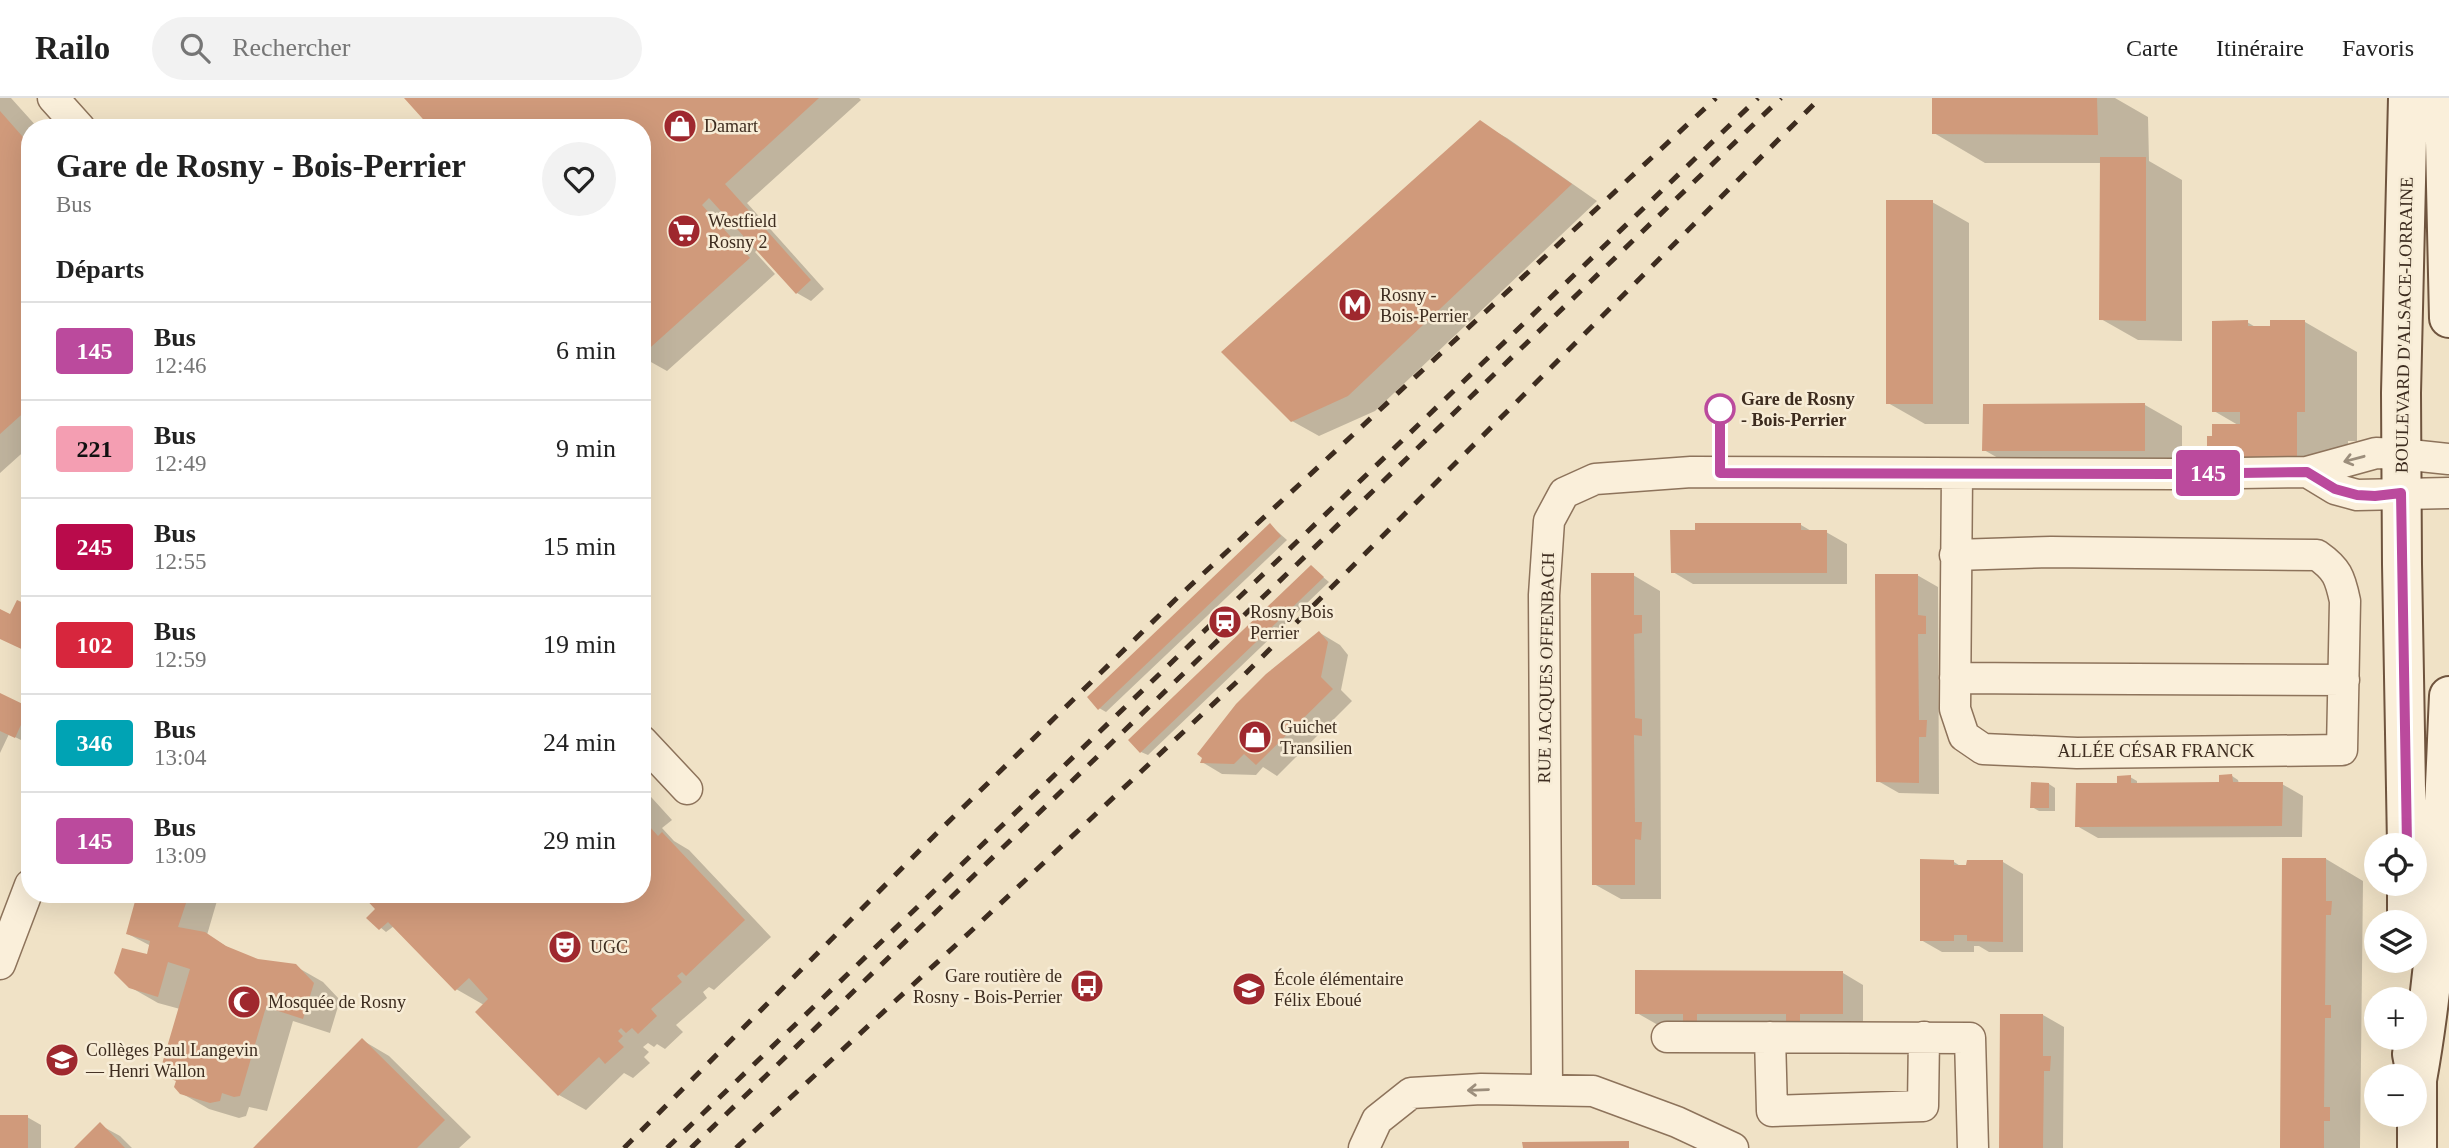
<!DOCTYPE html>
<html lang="fr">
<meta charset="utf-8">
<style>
body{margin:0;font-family:Georgia,serif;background:#f2f2f2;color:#222;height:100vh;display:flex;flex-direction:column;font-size:26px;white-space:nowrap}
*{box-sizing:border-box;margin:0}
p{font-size:23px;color:#767676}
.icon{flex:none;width:38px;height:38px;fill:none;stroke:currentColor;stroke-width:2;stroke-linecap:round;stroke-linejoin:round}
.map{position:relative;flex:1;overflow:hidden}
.sheet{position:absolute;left:21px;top:21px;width:630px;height:784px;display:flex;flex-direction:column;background:#fff;border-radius:28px;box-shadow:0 7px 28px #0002}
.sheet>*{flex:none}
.badge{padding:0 14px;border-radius:5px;font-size:24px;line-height:46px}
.buttons{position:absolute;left:2364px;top:735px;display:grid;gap:14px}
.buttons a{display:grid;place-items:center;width:63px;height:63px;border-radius:50%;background:#fff;box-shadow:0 7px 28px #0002;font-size:35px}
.map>.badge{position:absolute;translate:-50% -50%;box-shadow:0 0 0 4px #fff}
h2{padding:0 35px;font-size:26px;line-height:63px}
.round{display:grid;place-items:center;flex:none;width:74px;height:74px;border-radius:37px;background:#f2f2f2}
.headline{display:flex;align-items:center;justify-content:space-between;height:119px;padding:0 35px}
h1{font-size:33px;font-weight:700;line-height:52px}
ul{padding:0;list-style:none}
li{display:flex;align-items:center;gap:21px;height:98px;padding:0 35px;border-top:2px solid #e0e0e0}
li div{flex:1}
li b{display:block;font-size:26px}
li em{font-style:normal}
li .badge{min-width:77px;font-weight:700;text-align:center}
header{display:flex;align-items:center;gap:42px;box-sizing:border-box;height:98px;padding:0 35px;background:#fff;border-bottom:2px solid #e0e0e0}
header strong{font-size:33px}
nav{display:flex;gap:38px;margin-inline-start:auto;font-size:24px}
.search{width:490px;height:63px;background:#f2f2f2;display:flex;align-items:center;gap:18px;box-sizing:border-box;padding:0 24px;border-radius:38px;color:#767676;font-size:26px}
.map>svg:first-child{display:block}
</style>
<header>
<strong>Railo</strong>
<div class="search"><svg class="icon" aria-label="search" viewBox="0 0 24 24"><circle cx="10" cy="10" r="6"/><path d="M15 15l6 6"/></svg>Rechercher</div>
<nav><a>Carte</a><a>Itinéraire</a><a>Favoris</a></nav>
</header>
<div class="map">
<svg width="2449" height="1050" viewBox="0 0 2449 1050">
<rect width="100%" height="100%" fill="#f0e2c6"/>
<!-- shadow -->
<path fill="#0003" d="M 0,0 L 11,0 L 38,30 L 30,30 L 30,348 L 0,375 Z
M 407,0 L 859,0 L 861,2 L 747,105 L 824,191 L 811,203 L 797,195 L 758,151 L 755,154 L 775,176 L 667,273 L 642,259 L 642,30 Z
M 1934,0 L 2115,0 L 2148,19 L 2149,63 L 2182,82 L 2182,243 L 2138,242 L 2101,221 L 2102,65 L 1985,65 L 1934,35 Z
M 1480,25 L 1507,40 L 1597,103 L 1375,313 L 1319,338 L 1292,323 Z
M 1932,104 L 1969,125 L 1969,326 L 1925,326 L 1888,305 Z
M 2247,224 L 2257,230 L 2305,224 L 2357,254 L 2357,343 L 2348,343 L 2347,381 L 2215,363 L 2209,359 L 2238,327 L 2214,313 Z
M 2145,307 L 2182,328 L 2182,373 L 2021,373 L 1984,352 Z
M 1270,427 L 1287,442 L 1106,614 L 1099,610 Z
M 1801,427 L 1813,434 L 1826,434 L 1847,446 L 1847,486 L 1693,486 L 1673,474 Z
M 1311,469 L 1329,484 L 1148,657 L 1141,654 L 1131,642 Z
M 1633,477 L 1660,493 L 1661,801 L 1621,801 L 1594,786 Z
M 1917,477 L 1938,489 L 1939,696 L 1899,695 L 1878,683 Z
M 1320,535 L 1340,547 L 1348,557 L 1341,592 L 1352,603 L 1277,678 L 1263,669 L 1256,677 L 1222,676 L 1202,664 Z
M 0,597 L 30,611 L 29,646 L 9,636 L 0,655 Z
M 2232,678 L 2238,682 L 2239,686 L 2282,686 L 2303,698 L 2302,739 L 2098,740 L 2077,728 L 2130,679 L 2137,683 L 2137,687 L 2227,686 Z
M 2049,686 L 2055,690 L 2055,713 L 2039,713 L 2032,709 Z
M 642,689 L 672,722 L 662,730 L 674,743 L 689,752 L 771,839 L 714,892 L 709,889 L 703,894 L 707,900 L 676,927 L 683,934 L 665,951 L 657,946 L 654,949 L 648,945 L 643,949 L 649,954 L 644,959 L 650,965 L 633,980 L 624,975 L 586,1012 L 559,997 L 484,907 L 456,891 L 394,828 L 386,834 L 369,820 L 642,796 Z
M 2326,761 L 2363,783 L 2360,1050 L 2282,1050 Z
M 1954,764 L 1962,769 L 2003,764 L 2023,776 L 2023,854 L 1989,854 L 1979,848 L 1974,848 L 1974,854 L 1942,854 L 1921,842 Z
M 139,796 L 219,796 L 207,837 L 234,853 L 257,863 L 295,868 L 323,884 L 340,902 L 330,935 L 293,923 L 267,1013 L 249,1009 L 246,1018 L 239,1020 L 209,1011 L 181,995 L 180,911 L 158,905 L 130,889 L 149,858 L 151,848 L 128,836 Z
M 1843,875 L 1863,887 L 1863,927 L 1658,927 L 1637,915 Z
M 2043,917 L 2064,929 L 2063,1050 L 2001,1050 Z
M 362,942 L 389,958 L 471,1039 L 459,1050 L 255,1050 Z
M 0,1019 L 27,1019 L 41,1027 L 41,1050 L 0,1050 Z
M 100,1027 L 120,1038 L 132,1050 L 76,1050 Z"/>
<!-- building -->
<path fill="#d09a7b" d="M 404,0 L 819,0 L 725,86 L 811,182 L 796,196 L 709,100 L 702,107 L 750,160 L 642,257 L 642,30 L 431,30 Z
M 1932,0 L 2097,0 L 2098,37 L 1932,36 Z
M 0,13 L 30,47 L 30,309 L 0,336 Z
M 1480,22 L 1572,86 L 1348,298 L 1291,324 L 1221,254 Z
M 2100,59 L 2146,59 L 2146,223 L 2099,222 Z
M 1886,102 L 1933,102 L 1933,306 L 1886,306 Z
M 2248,222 L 2248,228 L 2270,228 L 2270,222 L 2305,222 L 2305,314 L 2297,314 L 2297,360 L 2207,360 L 2207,338 L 2212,338 L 2212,326 L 2240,326 L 2240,314 L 2212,314 L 2212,223 Z
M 2145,305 L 2145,353 L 1982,353 L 1983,306 Z
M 1270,425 L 1281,438 L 1098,612 L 1087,599 Z
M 1695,425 L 1801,425 L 1801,432 L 1827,432 L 1827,475 L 1671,475 L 1670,432 L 1695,432 Z
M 1311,467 L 1324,479 L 1140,655 L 1128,642 Z
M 1591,475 L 1634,475 L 1634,517 L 1642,517 L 1642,535 L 1634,536 L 1635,620 L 1642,621 L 1642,638 L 1634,637 L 1635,724 L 1642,724 L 1641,742 L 1635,741 L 1635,787 L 1592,787 Z
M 1875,476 L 1918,476 L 1918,517 L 1926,518 L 1926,536 L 1918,536 L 1919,622 L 1927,622 L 1926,639 L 1919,639 L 1919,685 L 1876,684 Z
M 17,502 L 30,508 L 30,555 L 0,541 L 0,511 L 10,516 Z
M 1319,533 L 1328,544 L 1321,579 L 1333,591 L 1256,667 L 1244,656 L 1234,666 L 1200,665 L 1202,660 L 1197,656 L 1236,606 L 1266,576 Z
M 0,595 L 29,609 L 15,640 L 0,633 Z
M 2232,676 L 2233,684 L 2283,684 L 2282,728 L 2075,729 L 2076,685 L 2117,685 L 2117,678 L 2131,677 L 2131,685 L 2219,684 L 2219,677 Z
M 2031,684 L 2049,685 L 2049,710 L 2030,710 Z
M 642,720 L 658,738 L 662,734 L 745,822 L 686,878 L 682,874 L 677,878 L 682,884 L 651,911 L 657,918 L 638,936 L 632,930 L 626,935 L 621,930 L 618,933 L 623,938 L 618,943 L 624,949 L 605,966 L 599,959 L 558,998 L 475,914 L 488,901 L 469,880 L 455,893 L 388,824 L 379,832 L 366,820 L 375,811 L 361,796 L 642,796 Z
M 2282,760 L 2326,760 L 2326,803 L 2332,803 L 2331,817 L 2326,817 L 2325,907 L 2331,907 L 2331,920 L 2325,920 L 2324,1009 L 2330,1009 L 2330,1023 L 2324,1023 L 2324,1050 L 2280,1050 Z
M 1920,761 L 1954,762 L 1954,767 L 1966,767 L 1967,762 L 2003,762 L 2003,844 L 1967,843 L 1967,837 L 1954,837 L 1954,843 L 1920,843 Z
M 137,796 L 189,796 L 178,829 L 205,834 L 226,848 L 258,861 L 296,866 L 314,885 L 303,921 L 266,909 L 240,998 L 234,999 L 222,995 L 220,1003 L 210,1005 L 180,996 L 174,989 L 176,983 L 163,977 L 160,973 L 190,871 L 168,864 L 158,899 L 129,890 L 114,875 L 122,850 L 147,856 L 150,843 L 126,836 Z
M 1635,872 L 1843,873 L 1843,916 L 1800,916 L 1800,925 L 1786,925 L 1786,916 L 1697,916 L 1697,925 L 1683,925 L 1683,916 L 1635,916 Z
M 2000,916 L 2043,916 L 2043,958 L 2051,958 L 2050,973 L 2044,973 L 2043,1050 L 1999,1050 Z
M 362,940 L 445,1022 L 417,1050 L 253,1050 Z
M 0,1017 L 28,1017 L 28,1050 L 0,1050 Z
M 100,1024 L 125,1050 L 74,1050 Z
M 1629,1043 L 1629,1050 L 1523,1050 L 1522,1044 Z"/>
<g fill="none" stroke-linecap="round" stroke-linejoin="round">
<defs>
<path id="street" d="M 53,0 L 80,30
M 2307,374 L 2335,391 L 2357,397 L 2449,395
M 1955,457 L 2051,454 L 2317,457 C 2337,471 2340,479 2345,503 L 2342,652 L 2077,655 L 1983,651 L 1964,638 L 1955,611 L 1957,376
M 1955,580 L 2344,582
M 642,643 L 687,691
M 0,866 L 30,787
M 1667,939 L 1970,940 L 1973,1050
M 1770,939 L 1772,1013 L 1923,1008 L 1924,939
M 1547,991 L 1544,497 L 1549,423 L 1564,395 L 1595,381 L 1691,374 L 2175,376 L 2307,374 L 2376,355 L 2401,356 L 2449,361
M 1364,1050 L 1377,1022 L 1411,995 L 1481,991 L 1593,993 L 1677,1024 L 1733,1050"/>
<path id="secondary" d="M 2444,0 L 2449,220
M 2407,747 L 2402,466 L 2401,295 L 2408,0
M 2407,824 L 2407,786
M 2412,956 L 2417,982 L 2417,1050
M 2417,982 C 2440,855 2443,726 2449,598"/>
</defs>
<!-- street casing -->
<use href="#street" stroke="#8d735b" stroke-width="33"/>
<!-- secondary casing -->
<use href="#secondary" stroke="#6f543e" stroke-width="42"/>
<!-- street -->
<use href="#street" stroke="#faefda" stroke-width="30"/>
<!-- secondary -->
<use href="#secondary" stroke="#faefda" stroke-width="38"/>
<!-- rail -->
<path stroke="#3d2c1f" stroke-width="5" stroke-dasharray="12 12" stroke-linecap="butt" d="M 624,1050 L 936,736 L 1177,500 L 1716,0
M 667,1050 L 1758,0
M 691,1050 L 1781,0
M 736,1050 L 970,834 L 1243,578 L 1820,0"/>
</g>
<!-- one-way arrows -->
<defs><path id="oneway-shaft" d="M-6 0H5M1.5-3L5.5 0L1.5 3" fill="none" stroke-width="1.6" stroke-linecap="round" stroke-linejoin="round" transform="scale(1.75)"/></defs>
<g stroke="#9c8e7c">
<use href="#oneway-shaft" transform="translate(2354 361) rotate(165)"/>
<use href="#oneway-shaft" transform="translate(1478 992) rotate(178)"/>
</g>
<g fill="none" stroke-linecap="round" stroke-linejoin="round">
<defs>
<path id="line" d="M 1720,311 L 1720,375 L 2175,376 L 2307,374 L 2335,391 L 2357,397 L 2375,398 L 2401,395 L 2407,747"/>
</defs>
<!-- line casing -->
<use href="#line" stroke="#fff" stroke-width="16"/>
<!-- line -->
<use href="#line" stroke="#bb4a9d" stroke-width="10"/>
</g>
<!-- icons -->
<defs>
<symbol id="shop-disc" viewBox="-11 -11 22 22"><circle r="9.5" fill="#9f282e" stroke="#f7ecd6"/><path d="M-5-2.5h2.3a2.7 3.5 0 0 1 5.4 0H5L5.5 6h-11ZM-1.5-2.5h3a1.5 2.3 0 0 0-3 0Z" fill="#fff"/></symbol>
<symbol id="supermarket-disc" viewBox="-11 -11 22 22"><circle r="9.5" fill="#9f282e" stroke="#f7ecd6"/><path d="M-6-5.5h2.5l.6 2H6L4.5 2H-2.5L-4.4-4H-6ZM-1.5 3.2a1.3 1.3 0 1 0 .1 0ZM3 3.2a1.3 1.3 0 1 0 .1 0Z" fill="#fff"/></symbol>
<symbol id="metro-disc" viewBox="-11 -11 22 22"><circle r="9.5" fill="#9f282e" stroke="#f7ecd6"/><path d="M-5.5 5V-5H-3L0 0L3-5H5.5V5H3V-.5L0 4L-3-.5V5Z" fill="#fff"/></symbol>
<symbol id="station-disc" viewBox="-11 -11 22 22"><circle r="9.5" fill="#9f282e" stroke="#f7ecd6"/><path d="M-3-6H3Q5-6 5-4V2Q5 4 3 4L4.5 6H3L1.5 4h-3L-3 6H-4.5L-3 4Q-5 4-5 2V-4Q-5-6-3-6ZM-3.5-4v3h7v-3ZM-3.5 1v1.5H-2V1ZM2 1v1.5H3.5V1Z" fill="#fff"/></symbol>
<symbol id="theatre-disc" viewBox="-11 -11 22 22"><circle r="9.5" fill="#9f282e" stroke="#f7ecd6"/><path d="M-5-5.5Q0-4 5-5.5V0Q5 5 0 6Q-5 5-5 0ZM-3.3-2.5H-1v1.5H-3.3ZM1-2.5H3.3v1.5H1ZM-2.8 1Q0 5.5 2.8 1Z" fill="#fff"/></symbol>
<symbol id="bus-disc" viewBox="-11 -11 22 22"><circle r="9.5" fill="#9f282e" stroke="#f7ecd6"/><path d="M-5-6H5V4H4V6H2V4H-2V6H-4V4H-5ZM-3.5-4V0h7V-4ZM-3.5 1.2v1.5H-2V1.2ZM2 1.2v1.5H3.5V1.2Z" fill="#fff"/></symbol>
<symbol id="school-disc" viewBox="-11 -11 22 22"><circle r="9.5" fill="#9f282e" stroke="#f7ecd6"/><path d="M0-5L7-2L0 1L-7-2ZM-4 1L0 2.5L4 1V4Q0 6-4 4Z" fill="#fff"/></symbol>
<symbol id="mosque-disc" viewBox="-11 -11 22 22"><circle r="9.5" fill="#9f282e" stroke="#f7ecd6"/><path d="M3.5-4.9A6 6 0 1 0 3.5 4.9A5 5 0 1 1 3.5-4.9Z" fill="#fff"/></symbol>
</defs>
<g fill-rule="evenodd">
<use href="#shop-disc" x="661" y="9" width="38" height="38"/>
<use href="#supermarket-disc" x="665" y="114" width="38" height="38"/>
<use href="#metro-disc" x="1336" y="188" width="38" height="38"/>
<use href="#station-disc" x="1206" y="505" width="38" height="38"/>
<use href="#shop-disc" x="1236" y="620" width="38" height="38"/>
<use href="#theatre-disc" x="546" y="830" width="38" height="38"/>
<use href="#bus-disc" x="1068" y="869" width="38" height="38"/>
<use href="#school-disc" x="1230" y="872" width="38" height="38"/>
<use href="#mosque-disc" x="225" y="885" width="38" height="38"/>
<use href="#school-disc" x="43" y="943" width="38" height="38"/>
</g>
<!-- markers -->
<circle fill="#fff" stroke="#bb4a9d" stroke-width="3.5" cx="1720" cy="311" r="14"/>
<g text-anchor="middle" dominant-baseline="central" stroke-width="5" stroke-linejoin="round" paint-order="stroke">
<!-- poi labels -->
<g font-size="18" fill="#3d2c1f" stroke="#f7ecd6" text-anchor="start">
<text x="704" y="28">Damart</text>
<text x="708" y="123">Westfield<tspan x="708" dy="21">Rosny 2</tspan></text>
<text x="1380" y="197">Rosny -<tspan x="1380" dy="21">Bois-Perrier</tspan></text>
<text x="1250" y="514">Rosny Bois<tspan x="1250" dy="21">Perrier</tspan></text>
<text x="1280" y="629">Guichet<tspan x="1280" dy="21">Transilien</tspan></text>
<text x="590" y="849">UGC</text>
<text x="1062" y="878" text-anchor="end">Gare routière de<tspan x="1062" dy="21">Rosny - Bois-Perrier</tspan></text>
<text x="1274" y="881">École élémentaire<tspan x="1274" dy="21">Félix Eboué</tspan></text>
<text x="268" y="904">Mosquée de Rosny</text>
<text x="86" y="952">Collèges Paul Langevin<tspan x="86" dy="21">— Henri Wallon</tspan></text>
</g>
<!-- street labels -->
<g font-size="18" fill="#3d2c1f" stroke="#f7ecd6">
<text transform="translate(2404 227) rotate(-89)">BOULEVARD D'ALSACE-LORRAINE</text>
<text transform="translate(1546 570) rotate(-89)">RUE JACQUES OFFENBACH</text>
<text x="2156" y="653">ALLÉE CÉSAR FRANCK</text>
</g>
<!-- stop labels -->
<g font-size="18" font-weight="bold" fill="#3d2c1f" stroke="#f7ecd6" text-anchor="start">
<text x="1741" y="301">Gare de Rosny<tspan x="1741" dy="21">- Bois-Perrier</tspan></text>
</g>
</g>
</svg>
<div class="buttons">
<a><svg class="icon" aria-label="locate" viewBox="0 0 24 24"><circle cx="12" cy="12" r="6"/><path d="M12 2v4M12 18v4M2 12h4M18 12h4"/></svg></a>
<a><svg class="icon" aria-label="layers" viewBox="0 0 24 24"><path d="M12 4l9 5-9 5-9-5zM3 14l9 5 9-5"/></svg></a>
<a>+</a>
<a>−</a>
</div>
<b class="badge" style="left:2208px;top:375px;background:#bb4a9d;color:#fff">145</b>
<section class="sheet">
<div class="headline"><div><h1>Gare de Rosny - Bois-Perrier</h1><p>Bus</p></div><a class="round"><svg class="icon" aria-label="heart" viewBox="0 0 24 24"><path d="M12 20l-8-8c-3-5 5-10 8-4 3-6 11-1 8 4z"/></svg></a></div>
<h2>Départs</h2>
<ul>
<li><span class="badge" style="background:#bb4a9d;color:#fff">145</span><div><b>Bus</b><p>12:46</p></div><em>6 min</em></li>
<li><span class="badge" style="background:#f49eb2;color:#111">221</span><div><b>Bus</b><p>12:49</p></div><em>9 min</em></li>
<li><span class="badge" style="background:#b90b4b;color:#fff">245</span><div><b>Bus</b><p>12:55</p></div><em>15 min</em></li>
<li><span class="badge" style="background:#d7263d;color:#fff">102</span><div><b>Bus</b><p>12:59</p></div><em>19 min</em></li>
<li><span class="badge" style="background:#00a3b4;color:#fff">346</span><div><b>Bus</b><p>13:04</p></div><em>24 min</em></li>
<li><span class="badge" style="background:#bb4a9d;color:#fff">145</span><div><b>Bus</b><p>13:09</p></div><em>29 min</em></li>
</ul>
</section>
</div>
